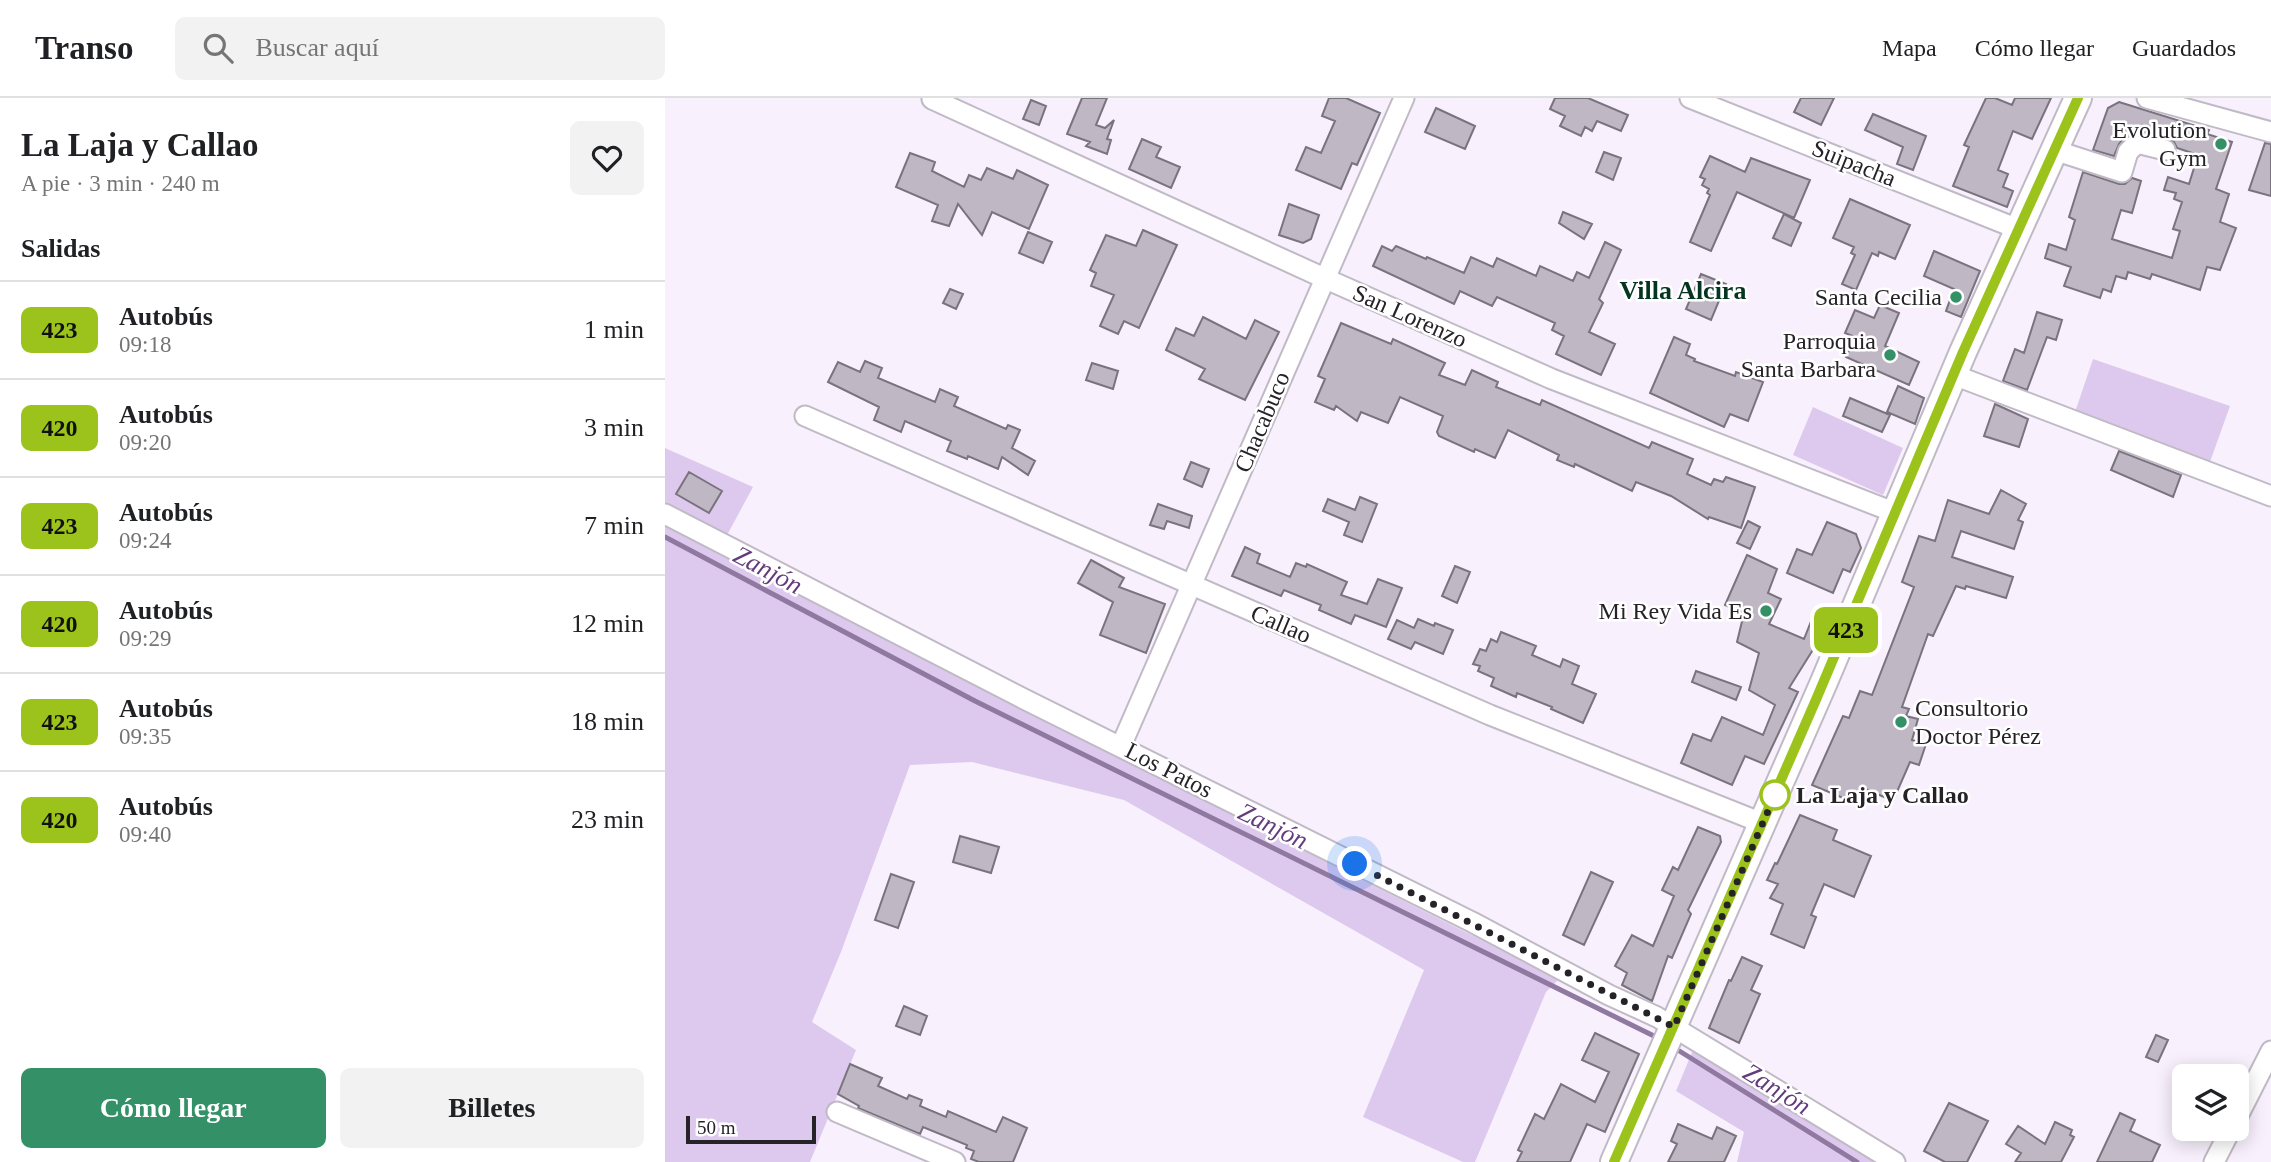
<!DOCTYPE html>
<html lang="es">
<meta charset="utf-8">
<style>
body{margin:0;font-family:Georgia,serif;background:#f2f2f2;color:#202124;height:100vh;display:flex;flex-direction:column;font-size:26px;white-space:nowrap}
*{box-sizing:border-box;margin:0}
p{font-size:23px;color:#757577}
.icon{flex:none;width:38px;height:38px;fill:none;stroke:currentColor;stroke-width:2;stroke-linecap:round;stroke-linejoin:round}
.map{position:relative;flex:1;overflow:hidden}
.drawer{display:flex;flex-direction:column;background:#fff;width:665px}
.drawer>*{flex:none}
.badge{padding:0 14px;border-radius:10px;font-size:24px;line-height:46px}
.tools{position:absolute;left:1507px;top:966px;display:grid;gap:14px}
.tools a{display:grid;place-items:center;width:77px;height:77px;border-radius:10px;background:#fff;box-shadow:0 4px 18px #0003;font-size:35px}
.scale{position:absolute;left:21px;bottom:18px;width:130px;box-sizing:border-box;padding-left:7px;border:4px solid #262328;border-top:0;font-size:19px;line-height:24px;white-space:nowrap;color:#262328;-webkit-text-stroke:5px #fff;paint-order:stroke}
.you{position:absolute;width:35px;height:35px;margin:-18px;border:5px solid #fff;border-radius:50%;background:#1a73e8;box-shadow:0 0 0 10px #1a73e833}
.map>.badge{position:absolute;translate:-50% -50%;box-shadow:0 0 0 4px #fff}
h2{padding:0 21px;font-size:26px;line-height:63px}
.round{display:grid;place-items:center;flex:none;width:74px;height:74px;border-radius:10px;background:#f2f2f2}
.summary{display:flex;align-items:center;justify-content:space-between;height:119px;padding:0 21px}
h1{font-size:33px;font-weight:700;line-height:52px}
.action{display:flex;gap:14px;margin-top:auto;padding:14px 21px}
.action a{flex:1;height:80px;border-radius:10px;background:#349067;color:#fff;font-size:28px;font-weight:700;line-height:80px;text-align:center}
.action a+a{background:#f2f2f2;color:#202124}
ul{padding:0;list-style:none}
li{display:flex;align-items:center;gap:21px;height:98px;padding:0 21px;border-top:2px solid #e0e0e0}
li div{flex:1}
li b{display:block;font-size:26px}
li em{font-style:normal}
li .badge{min-width:77px;font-weight:700;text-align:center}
header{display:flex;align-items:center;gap:42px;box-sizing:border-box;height:98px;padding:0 35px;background:#fff;border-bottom:2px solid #e0e0e0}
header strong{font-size:33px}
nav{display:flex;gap:38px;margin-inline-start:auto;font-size:24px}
.search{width:490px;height:63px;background:#f2f2f2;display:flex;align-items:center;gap:18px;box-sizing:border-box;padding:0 24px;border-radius:10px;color:#757577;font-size:26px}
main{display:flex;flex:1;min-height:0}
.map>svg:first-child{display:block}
</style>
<header>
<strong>Transo</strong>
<div class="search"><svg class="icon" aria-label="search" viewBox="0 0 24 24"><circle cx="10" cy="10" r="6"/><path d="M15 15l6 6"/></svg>Buscar aquí</div>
<nav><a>Mapa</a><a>Cómo llegar</a><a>Guardados</a></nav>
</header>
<main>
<section class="drawer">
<div class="summary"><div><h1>La Laja y Callao</h1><p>A pie · 3 min · 240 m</p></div><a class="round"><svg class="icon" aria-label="heart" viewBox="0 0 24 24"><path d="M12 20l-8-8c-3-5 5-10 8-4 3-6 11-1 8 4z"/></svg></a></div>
<h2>Salidas</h2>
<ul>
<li><span class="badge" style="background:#9cc31c;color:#111">423</span><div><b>Autobús</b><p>09:18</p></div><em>1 min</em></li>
<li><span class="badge" style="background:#9cc31c;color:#111">420</span><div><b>Autobús</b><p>09:20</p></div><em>3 min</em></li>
<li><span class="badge" style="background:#9cc31c;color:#111">423</span><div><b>Autobús</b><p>09:24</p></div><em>7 min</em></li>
<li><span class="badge" style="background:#9cc31c;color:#111">420</span><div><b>Autobús</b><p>09:29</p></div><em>12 min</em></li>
<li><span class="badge" style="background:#9cc31c;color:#111">423</span><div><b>Autobús</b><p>09:35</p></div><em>18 min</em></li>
<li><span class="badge" style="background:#9cc31c;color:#111">420</span><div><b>Autobús</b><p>09:40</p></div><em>23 min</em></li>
</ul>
<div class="action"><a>Cómo llegar</a><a>Billetes</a></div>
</section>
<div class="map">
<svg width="1606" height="1064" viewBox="0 0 1606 1064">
<rect width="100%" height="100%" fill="#f8f1fd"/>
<!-- green -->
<path fill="#dec9ee" d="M 1428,261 L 1565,308 L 1545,364 L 1409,317 Z
M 1148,309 L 1238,350 L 1218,397 L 1128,357 Z
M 0,350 L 88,389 L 53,454 L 462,664 L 894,881 L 881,894 L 810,1064 L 798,1064 L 698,1019 L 759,872 L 459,702 L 307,664 L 245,667 L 176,854 L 147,924 L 191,952 L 145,1064 L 0,1064 Z
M 1030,947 L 1104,1000 L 1213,1064 L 1072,1064 L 1079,1034 L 1011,993 Z"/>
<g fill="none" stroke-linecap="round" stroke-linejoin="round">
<!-- stream -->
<path stroke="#9079a0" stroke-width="5" d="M 0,439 L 310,603 L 993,940
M 1008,949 L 1192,1064"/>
</g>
<!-- building -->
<path fill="#bfb8c4" stroke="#79737e" stroke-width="2" d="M 417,0 L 442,0 L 431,27 L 440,30 L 449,22 L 442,41 L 446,42 L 442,56 L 421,48 L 425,44 L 402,36 Z
M 664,0 L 681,0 L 715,15 L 692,67 L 687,65 L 676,91 L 631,72 L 641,49 L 656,55 L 670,23 L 657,18 Z
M 890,0 L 923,0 L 963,17 L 956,33 L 932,23 L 927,33 L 920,29 L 916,38 L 895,28 L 900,18 L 885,11 Z
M 1136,0 L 1169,0 L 1156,27 L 1129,14 Z
M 1321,0 L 1330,0 L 1347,7 L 1350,0 L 1386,0 L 1367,41 L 1348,33 L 1333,72 L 1343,76 L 1338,89 L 1348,93 L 1342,109 L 1288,88 L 1304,49 L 1299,47 Z
M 366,2 L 381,8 L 374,27 L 358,21 Z
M 1454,4 L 1544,32 L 1542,36 L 1567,44 L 1551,91 L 1564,96 L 1555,124 L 1571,130 L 1555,172 L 1542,169 L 1535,192 L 1487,176 L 1485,181 L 1463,174 L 1461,181 L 1451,178 L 1446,194 L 1438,191 L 1435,200 L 1399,188 L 1406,169 L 1380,160 L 1384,146 L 1401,152 L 1410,122 L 1404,119 L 1418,74 L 1454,86 L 1460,86 L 1467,80 L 1476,83 L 1467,115 L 1456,112 L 1447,141 L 1507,160 L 1515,133 L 1508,131 L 1517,104 L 1509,101 L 1511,95 L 1499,92 L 1503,79 L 1524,86 L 1533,57 L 1512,50 L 1509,44 L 1503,40 L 1474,33 L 1464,34 L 1454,46 L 1449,58 L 1428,52 L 1443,10 Z
M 771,10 L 810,28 L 800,51 L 760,34 Z
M 1208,16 L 1261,38 L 1248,72 L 1232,66 L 1238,49 L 1200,32 Z
M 477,41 L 496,49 L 491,59 L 515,69 L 506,90 L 464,71 Z
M 1600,45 L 1606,46 L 1606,98 L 1584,92 Z
M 939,54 L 956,60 L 948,82 L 931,74 Z
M 245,55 L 270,64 L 267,73 L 299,89 L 304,77 L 316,82 L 322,70 L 348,81 L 352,72 L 383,87 L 364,131 L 327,114 L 317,137 L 293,106 L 284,128 L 267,123 L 273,107 L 231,89 Z
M 1045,58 L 1080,74 L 1086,60 L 1145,82 L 1129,120 L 1072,94 L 1046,153 L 1025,144 L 1045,97 L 1042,95 L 1044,91 L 1037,87 L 1040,81 L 1035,79 Z
M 1185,101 L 1245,127 L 1230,161 L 1214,154 L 1213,158 L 1207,155 L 1191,192 L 1177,186 L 1190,157 L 1186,155 L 1189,149 L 1168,140 Z
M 624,106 L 654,117 L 646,141 L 638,145 L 614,137 Z
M 898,114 L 927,126 L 919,141 L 894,125 Z
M 1119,116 L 1136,125 L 1126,148 L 1108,140 Z
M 478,132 L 512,147 L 474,230 L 459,223 L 453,236 L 435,228 L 449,197 L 426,188 L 431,175 L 425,172 L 441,137 L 471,148 Z
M 363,134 L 387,144 L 378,165 L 354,155 Z
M 940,144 L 956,152 L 934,201 L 938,205 L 924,234 L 950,246 L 936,277 L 891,256 L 899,238 L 887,232 L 890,225 L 832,199 L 827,208 L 795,193 L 789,206 L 708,168 L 717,148 L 727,153 L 731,148 L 761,161 L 762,159 L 799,175 L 806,159 L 828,169 L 832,160 L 871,178 L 875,168 L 908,183 L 912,174 L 924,180 Z
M 1269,153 L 1315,173 L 1296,219 L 1281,213 L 1289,191 L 1259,178 Z
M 1036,176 L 1061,186 L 1046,222 L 1021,211 Z
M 285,191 L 298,196 L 291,211 L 278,205 Z
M 1215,207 L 1234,215 L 1220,248 L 1254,264 L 1244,287 L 1181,259 L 1190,239 L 1180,235 L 1190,212 L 1209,220 Z
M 1372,214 L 1397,222 L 1391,242 L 1382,239 L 1362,292 L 1338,283 L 1350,251 L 1359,255 Z
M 538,219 L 581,241 L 590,222 L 614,234 L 580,302 L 534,281 L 540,271 L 501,252 L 511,230 L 529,238 Z
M 676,225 L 726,246 L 728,241 L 780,265 L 774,277 L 800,287 L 807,272 L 833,284 L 831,289 L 875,307 L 877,302 L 984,350 L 987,344 L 1028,361 L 1022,376 L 1046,387 L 1049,381 L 1058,384 L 1061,379 L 1090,389 L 1076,430 L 1044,419 L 1043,421 L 1006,398 L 971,384 L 967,393 L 910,366 L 909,369 L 892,362 L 894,357 L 843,332 L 830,360 L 810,351 L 809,354 L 774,338 L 772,334 L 778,318 L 735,299 L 723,325 L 696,314 L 692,323 L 671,308 L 669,312 L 650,304 L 660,281 L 653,278 Z
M 1009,239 L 1025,246 L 1021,257 L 1030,261 L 1029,263 L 1070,278 L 1071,274 L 1098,284 L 1083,323 L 1065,316 L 1059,329 L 985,295 Z
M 200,263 L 217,270 L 213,280 L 270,304 L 275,291 L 293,299 L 289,308 L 341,331 L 343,327 L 355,332 L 347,350 L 370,363 L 363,377 L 337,359 L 333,371 L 303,358 L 302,361 L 282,353 L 286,343 L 240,323 L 236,334 L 209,322 L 214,309 L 163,284 L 173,264 L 195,274 Z
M 427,265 L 453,273 L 448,291 L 421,282 Z
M 1233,288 L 1259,300 L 1250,326 L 1222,314 Z
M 1185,300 L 1225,317 L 1217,334 L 1178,318 Z
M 1330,306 L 1363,321 L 1354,349 L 1319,338 Z
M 1454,353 L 1516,377 L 1508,399 L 1446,372 Z
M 526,364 L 544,371 L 537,389 L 519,381 Z
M 24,374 L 57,393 L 44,415 L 11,396 Z
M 1336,392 L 1361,406 L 1353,422 L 1358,424 L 1349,451 L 1296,433 L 1287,459 L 1348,479 L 1341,500 L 1301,488 L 1300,491 L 1291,488 L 1268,538 L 1263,536 L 1237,609 L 1244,611 L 1241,618 L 1253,621 L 1247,642 L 1261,646 L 1254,667 L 1245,664 L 1228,703 L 1203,692 L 1199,703 L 1192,700 L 1190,705 L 1147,687 L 1178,618 L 1184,620 L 1195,593 L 1207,597 L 1249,489 L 1237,484 L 1254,438 L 1270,443 L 1283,402 L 1324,416 Z
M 695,399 L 712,406 L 697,444 L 679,437 L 684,424 L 658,413 L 663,401 L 690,412 Z
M 493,406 L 527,418 L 524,430 L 502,423 L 499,431 L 485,427 Z
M 1083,423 L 1095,429 L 1085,451 L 1072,445 Z
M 1162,424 L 1191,436 L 1196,450 L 1185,474 L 1178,471 L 1168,495 L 1122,475 L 1132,451 L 1147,457 Z
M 580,449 L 595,456 L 592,465 L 625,479 L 631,465 L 641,469 L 642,466 L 682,484 L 676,497 L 702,506 L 713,481 L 737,490 L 721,529 L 690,517 L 686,526 L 654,512 L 656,507 L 619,492 L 616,498 L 567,478 Z
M 1082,457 L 1112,471 L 1103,495 L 1116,501 L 1104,526 L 1139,541 L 1149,516 L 1162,521 L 1154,542 L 1124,590 L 1133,594 L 1099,666 L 1080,658 L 1067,687 L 1016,665 L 1028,636 L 1046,643 L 1057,619 L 1098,637 L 1110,607 L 1084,592 L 1094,555 L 1072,544 L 1079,515 L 1060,507 Z
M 426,462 L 459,480 L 454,489 L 500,506 L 481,555 L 435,537 L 448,504 L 413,485 Z
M 790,468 L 805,474 L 792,505 L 777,498 Z
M 753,521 L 769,528 L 770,525 L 788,532 L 778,556 L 750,544 L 746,551 L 723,541 L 732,522 L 749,530 Z
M 836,534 L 871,548 L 867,557 L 895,569 L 898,561 L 914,568 L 907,586 L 931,596 L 918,625 L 886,611 L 887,609 L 852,595 L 851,599 L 826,588 L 829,580 L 813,573 L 815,568 L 808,566 L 815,551 L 821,553 L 826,541 L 832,544 Z
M 1031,573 L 1076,589 L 1071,602 L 1027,584 Z
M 1135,717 L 1172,732 L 1168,742 L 1206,758 L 1189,799 L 1159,786 L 1146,817 L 1151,819 L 1139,850 L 1106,836 L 1118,806 L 1105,800 L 1113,786 L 1102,782 L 1110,765 L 1112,766 Z
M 1033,729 L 1055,738 L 1056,744 L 1023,812 L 1026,816 L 1007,860 L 1003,858 L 987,903 L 957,887 L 962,875 L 950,868 L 967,837 L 988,848 L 1009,798 L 997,792 L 1008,769 L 1013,772 Z
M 295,738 L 334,749 L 326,775 L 288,764 Z
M 926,774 L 948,784 L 919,847 L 898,837 Z
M 226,776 L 249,784 L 233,830 L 210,822 Z
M 1077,859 L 1097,868 L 1086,892 L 1095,896 L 1074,945 L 1044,930 L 1064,882 L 1066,883 Z
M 239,908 L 262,918 L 255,937 L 231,928 Z
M 930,935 L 974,956 L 940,1034 L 922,1026 L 905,1064 L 852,1064 L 857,1054 L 853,1052 L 870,1016 L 879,1021 L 896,986 L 930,1004 L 944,974 L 917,962 Z
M 1491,937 L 1503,942 L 1493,964 L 1481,959 Z
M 185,966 L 217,980 L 213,988 L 242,1001 L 244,997 L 257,1002 L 255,1008 L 281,1019 L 283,1013 L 331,1034 L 338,1019 L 362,1030 L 348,1064 L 314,1064 L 306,1061 L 309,1053 L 301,1050 L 302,1047 L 258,1029 L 255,1036 L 193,1010 L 194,1008 L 173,996 Z
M 1284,1005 L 1323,1023 L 1302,1064 L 1280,1064 L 1259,1053 Z
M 1455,1015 L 1470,1022 L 1465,1033 L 1495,1047 L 1487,1064 L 1432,1064 Z
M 1390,1024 L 1407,1032 L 1405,1037 L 1409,1039 L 1396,1064 L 1350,1064 L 1356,1055 L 1341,1046 L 1353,1028 L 1380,1046 Z
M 1013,1026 L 1047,1041 L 1052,1029 L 1071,1038 L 1059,1064 L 1003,1064 L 1012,1046 L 1006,1043 Z"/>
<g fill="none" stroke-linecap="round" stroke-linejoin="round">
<defs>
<path id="minor" d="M 1025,0 L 1353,131
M 1482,0 L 1606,34
M 267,1 L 659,180 L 887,281 L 1231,415
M 1389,52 L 1457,74 L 1463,54 L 1472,45 L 1500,52
M 1289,277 L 1606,398
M 140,318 L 825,617 L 1097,725
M 0,416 L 359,601 L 807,824 L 944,897 L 992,919 L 1230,1064
M 456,648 L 739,0
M 172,1014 L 290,1064
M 1572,1020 L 1606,953
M 1549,1064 L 1566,1031"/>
<path id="secondary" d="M 949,1064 L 1159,584 L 1298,254 L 1413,0"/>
</defs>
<!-- minor casing -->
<use href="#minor" stroke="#c1bac6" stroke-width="23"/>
<!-- secondary casing -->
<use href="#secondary" stroke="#c1bac6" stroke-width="30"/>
<!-- minor -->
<use href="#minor" stroke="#fff" stroke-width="19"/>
<!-- secondary -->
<use href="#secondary" stroke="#fff" stroke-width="26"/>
</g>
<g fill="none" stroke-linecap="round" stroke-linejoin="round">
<defs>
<path id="line" d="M 949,1064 L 1150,604 L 1298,254 L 1413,0"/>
</defs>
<!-- line casing -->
<use href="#line" stroke="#fff" stroke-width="16"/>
<!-- line -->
<use href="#line" stroke="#9cc31c" stroke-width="10"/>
<!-- walk -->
<path stroke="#262328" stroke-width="7" stroke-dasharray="0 12.6" d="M 690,766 L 1009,929 L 1110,697"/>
</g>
<!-- markers -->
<g fill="#349067" stroke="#fff" stroke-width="2.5">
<circle cx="1556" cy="46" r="7"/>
<circle cx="1291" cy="199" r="7"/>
<circle cx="1225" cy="257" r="7"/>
<circle cx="1101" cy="513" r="7"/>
<circle cx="1236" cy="624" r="7"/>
</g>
<circle fill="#fff" stroke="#9cc31c" stroke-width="3.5" cx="1110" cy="697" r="14"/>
<g text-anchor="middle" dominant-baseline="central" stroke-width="5" stroke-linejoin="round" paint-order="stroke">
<!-- poi labels -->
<g font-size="24" fill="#262328" stroke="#fff" text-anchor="end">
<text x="1542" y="32">Evolution<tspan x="1542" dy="28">Gym</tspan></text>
<text x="1277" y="199">Santa Cecilia</text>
<text x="1211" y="243">Parroquia<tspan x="1211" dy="28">Santa Barbara</tspan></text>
<text x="1087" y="513">Mi Rey Vida Es</text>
<text x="1250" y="610" text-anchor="start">Consultorio<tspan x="1250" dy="28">Doctor Pérez</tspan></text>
</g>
<!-- street labels -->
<g font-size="24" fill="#262328" stroke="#fff">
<text transform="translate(1189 65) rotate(22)">Suipacha</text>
<text transform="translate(745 218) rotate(24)">San Lorenzo</text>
<text transform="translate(597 324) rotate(-67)">Chacabuco</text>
<text transform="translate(616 526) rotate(23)">Callao</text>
<text transform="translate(504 672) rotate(27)">Los Patos</text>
</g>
<!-- stop labels -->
<g font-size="24" font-weight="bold" fill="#262328" stroke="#fff" text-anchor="start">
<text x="1131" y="697">La Laja y Callao</text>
</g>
<!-- neighbourhood labels -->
<g font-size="26" font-weight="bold" fill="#053421" stroke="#fff">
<text x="1018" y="192">Villa Alcira</text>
</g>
<!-- water labels -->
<g font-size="26" font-style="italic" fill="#643c7d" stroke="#fff">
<text transform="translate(103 472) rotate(28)">Zanjón</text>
<text transform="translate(608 728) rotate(26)">Zanjón</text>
<text transform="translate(1112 991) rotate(32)">Zanjón</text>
</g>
</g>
</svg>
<div class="tools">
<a><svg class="icon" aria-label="layers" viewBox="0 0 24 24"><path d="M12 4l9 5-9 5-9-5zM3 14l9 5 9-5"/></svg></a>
</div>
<div class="scale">50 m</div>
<div class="you" style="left:690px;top:766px"></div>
<b class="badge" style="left:1181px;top:532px;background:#9cc31c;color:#111">423</b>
</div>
</main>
